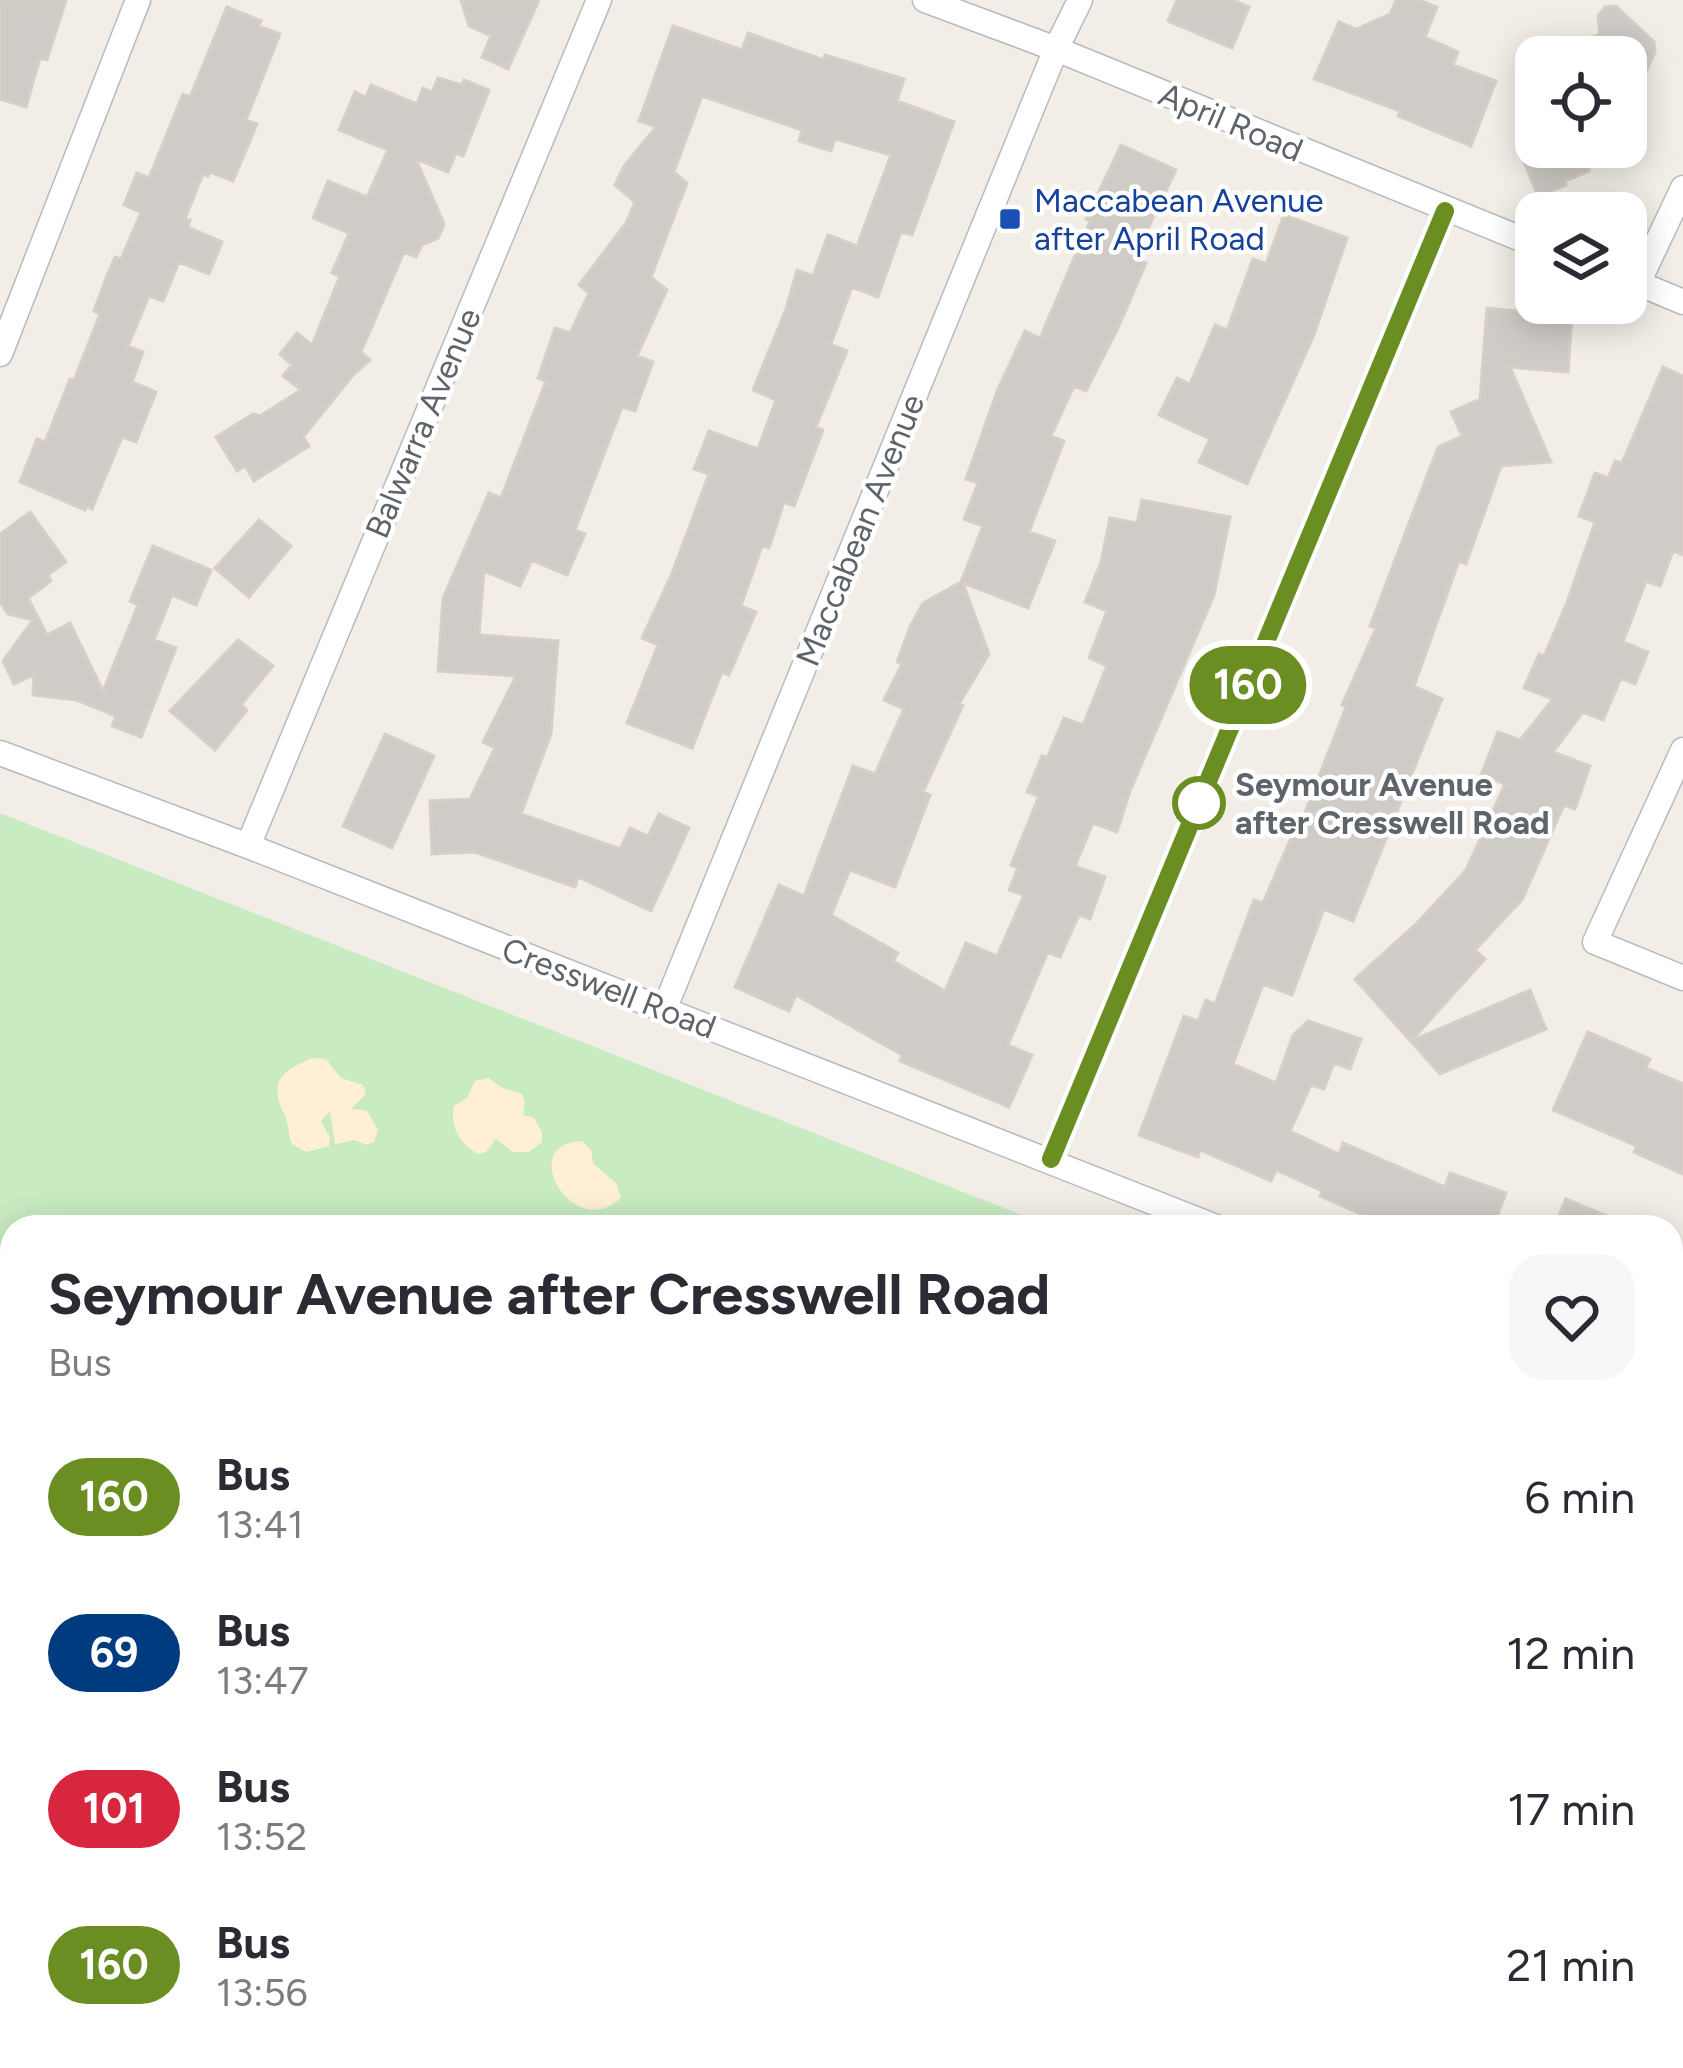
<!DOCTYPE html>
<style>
body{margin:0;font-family:Figtree,sans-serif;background:#f7f7f7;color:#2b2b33;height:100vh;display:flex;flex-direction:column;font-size:45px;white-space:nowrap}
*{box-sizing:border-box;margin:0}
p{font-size:39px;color:#7c7c81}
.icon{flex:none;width:66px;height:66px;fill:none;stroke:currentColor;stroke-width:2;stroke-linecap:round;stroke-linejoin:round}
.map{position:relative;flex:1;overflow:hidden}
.sheet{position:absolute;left:0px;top:1215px;width:1683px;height:855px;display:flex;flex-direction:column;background:#fff;border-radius:36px 36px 0 0;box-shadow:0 6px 30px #0003}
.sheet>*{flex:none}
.badge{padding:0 24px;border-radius:39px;font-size:42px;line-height:78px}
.controls{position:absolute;left:1515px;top:36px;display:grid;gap:24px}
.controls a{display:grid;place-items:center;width:132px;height:132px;border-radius:24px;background:#fff;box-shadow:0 6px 30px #0003;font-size:60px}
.map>.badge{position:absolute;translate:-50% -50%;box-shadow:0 0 0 6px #fff}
.round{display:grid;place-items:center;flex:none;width:126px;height:126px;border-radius:36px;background:#f7f7f7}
.overview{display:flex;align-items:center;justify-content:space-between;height:204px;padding:0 48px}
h1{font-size:57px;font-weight:700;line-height:90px}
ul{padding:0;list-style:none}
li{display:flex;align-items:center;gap:36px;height:156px;padding:0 48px}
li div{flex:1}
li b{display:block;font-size:45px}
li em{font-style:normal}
li .badge{min-width:132px;font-weight:700;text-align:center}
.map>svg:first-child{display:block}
</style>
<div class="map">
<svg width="1683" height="2068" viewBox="0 0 1683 2068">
<rect width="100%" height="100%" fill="#f2eee7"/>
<!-- green -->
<path fill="#c8ebc2" d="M 0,813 L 1052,1227 L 12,1227 L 12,2058 L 1671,2058 L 1671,1471 L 1683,1476 L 1683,2068 L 0,2068 Z"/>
<!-- sand -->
<path fill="#feefd6" d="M 312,1058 L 326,1059 L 341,1078 L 363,1085 L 366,1094 L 351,1109 L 367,1111 L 378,1130 L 374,1142 L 366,1145 L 355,1140 L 335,1144 L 330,1111 L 321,1121 L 330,1138 L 329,1146 L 306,1152 L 292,1144 C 288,1135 289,1125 285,1116 C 268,1082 280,1072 312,1058 Z
M 489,1078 L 500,1087 L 522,1094 L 525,1101 L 523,1115 L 534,1118 L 542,1132 L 542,1142 L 529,1152 L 513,1152 L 496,1139 L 486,1152 L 478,1154 C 459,1143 450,1127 454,1106 L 467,1098 L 475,1081 Z
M 582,1141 L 591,1150 L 593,1163 L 616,1183 L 621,1198 C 573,1243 515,1143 582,1141 Z"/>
<!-- building -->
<path fill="#cfcbc6" stroke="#d7cfc5" stroke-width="3" d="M 0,0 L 66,0 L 47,60 L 40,58 L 26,107 L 0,99 Z
M 461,0 L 539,0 L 508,69 L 482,57 L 491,36 L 469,26 Z
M 1177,0 L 1233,0 L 1249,7 L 1232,48 L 1168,21 Z
M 1396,0 L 1419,0 L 1437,7 L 1425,37 L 1458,52 L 1453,65 L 1496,81 L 1471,146 L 1398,116 L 1400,111 L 1314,79 L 1339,22 L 1356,29 L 1390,14 Z
M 1616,6 L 1654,42 L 1655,52 L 1626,116 L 1626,57 L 1546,57 L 1600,34 L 1598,16 L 1605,7 Z
M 227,7 L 261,21 L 258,26 L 280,34 L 246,120 L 257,124 L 233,181 L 210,172 L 208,176 L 203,174 L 185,219 L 190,220 L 188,227 L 222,242 L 209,274 L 179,262 L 163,301 L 149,296 L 128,346 L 143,352 L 132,382 L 156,392 L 136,442 L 122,437 L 92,509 L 87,506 L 85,510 L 20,482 L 37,439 L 45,442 L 70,379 L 74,380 L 100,314 L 94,311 L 106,278 L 115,257 L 121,259 L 141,212 L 124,205 L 137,173 L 149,178 L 183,94 L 190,97 Z
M 673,26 L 742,50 L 748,33 L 824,60 L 825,55 L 904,79 L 897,101 L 954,122 L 912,235 L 901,232 L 878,297 L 852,287 L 831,344 L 847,351 L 816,427 L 823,430 L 794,506 L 784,502 L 769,548 L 762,546 L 741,606 L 756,612 L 729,675 L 722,672 L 692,748 L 627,723 L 658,645 L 642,638 L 671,576 L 709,474 L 694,469 L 709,431 L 758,449 L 776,400 L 753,390 L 786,309 L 797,270 L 813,276 L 828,235 L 857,246 L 891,155 L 835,139 L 831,151 L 799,141 L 802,130 L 702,96 L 674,172 L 687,183 L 651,277 L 667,290 L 637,356 L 653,362 L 635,411 L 622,407 L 575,530 L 585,534 L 567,575 L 532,560 L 520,586 L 484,571 L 479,635 L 558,641 L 551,734 L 521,814 L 620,849 L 630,828 L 648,836 L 659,814 L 689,828 L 651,911 L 578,877 L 575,887 L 475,852 L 432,854 L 430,801 L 470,799 L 495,748 L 483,742 L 516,676 L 438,671 L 443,598 L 489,493 L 501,498 L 546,381 L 538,378 L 555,328 L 570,333 L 589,293 L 579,285 L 626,223 L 635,202 L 615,185 L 624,166 L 656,127 L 639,121 Z
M 438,78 L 462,85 L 464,80 L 489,90 L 463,156 L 456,153 L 448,172 L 416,159 L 444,224 L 438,238 L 422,245 L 416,257 L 404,252 L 361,352 L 370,360 L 354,374 L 303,437 L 309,446 L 254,481 L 245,466 L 237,471 L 216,437 L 253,414 L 260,416 L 301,390 L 283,376 L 292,365 L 280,354 L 297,333 L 312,345 L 340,276 L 332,273 L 349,233 L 313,218 L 328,181 L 367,197 L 388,150 L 339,130 L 355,92 L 366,97 L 371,85 L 417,104 L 423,88 L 432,92 Z
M 1121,145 L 1176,170 L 1134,258 L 1146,263 L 1118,328 L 1086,391 L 1074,386 L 1051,436 L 1064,441 L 1029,532 L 1055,541 L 1028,608 L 963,583 L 989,654 L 959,704 L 963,705 L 923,792 L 930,795 L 895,887 L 850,870 L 831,915 L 898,953 L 893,961 L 945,991 L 966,943 L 997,956 L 1024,895 L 1009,890 L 1018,868 L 1011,865 L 1039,796 L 1027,792 L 1042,756 L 1047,758 L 1064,718 L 1083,725 L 1107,666 L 1089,658 L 1107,611 L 1085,602 L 1101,562 L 1110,518 L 1137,523 L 1142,500 L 1230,517 L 1214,595 L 1130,791 L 1117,832 L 1093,823 L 1075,866 L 1105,877 L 1090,919 L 1079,915 L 1060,957 L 1048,952 L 1008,1045 L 1032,1055 L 1009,1107 L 900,1061 L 902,1055 L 796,995 L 789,1011 L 735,987 L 779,885 L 804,896 L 853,766 L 875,774 L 904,709 L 884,700 L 902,664 L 897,662 L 910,627 L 923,603 L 961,582 L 983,526 L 964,519 L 978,483 L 966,479 L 998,389 L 1025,331 L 1040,338 L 1090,221 L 1086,219 Z
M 1518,147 L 1637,147 L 1588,168 L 1589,171 L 1565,181 L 1566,185 L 1538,196 Z
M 1284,215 L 1347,238 L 1314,335 L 1247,484 L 1199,462 L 1210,439 L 1159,415 L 1177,378 L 1190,384 L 1215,325 L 1227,330 L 1253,259 L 1266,264 Z
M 1487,308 L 1572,316 L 1568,372 L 1510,367 L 1551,462 L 1501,466 L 1466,564 L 1459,561 L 1414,686 L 1442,699 L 1353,921 L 1324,909 L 1292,995 L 1263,984 L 1233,1064 L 1276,1083 L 1293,1035 L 1308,1021 L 1361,1039 L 1350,1069 L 1334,1063 L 1324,1089 L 1311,1085 L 1290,1131 L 1339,1154 L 1343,1143 L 1445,1187 L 1450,1173 L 1506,1193 L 1493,1227 L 1390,1227 L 1320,1196 L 1322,1191 L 1276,1170 L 1271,1181 L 1200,1150 L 1198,1157 L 1139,1135 L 1184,1016 L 1198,1021 L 1206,1000 L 1215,1004 L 1254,900 L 1263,903 L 1294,831 L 1297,833 L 1346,707 L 1342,705 L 1376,628 L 1370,626 L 1438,447 L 1462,436 L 1451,412 L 1480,399 Z
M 1663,367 L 1683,376 L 1683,555 L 1673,551 L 1660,586 L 1646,581 L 1623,642 L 1648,652 L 1635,684 L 1621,678 L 1603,720 L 1583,712 L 1553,752 L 1590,766 L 1575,809 L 1564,805 L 1522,900 L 1475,950 L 1485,959 L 1411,1041 L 1530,990 L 1546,1029 L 1440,1074 L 1355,979 L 1416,924 L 1466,870 L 1505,784 L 1481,775 L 1498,732 L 1520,740 L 1553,699 L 1524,688 L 1539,654 L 1544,656 L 1566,605 L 1595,522 L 1579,516 L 1595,473 L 1608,478 L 1615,461 L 1622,463 Z
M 30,512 L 66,562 L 48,575 L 51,581 L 28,598 L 47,635 L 70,623 L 103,691 L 138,605 L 130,601 L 153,546 L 211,570 L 196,605 L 172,595 L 154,640 L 176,648 L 141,737 L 112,726 L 116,716 L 77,700 L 33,695 L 34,675 L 14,684 L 3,661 L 33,620 L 8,614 L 0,602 L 0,534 Z
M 259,520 L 291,546 L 249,597 L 215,568 Z
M 238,640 L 273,666 L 241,705 L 247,710 L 215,750 L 170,711 Z
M 385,734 L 434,756 L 392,848 L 343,826 Z
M 1588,1032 L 1650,1059 L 1646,1068 L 1683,1084 L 1683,1174 L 1634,1152 L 1637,1146 L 1553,1110 Z
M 1566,1199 L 1633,1227 L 1554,1227 Z"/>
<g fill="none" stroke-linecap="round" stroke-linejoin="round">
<defs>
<path id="minor" d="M 925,0 L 1056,49 L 1536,245
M 1628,279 L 1683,302
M 1638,283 L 1683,188
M 0,354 L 138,0
M 1683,750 L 1595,942 L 1683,978
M 0,753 L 248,846 L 1216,1227
M 248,846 L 599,0
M 664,1010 L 1056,49 L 1080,0
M 1051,1159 L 1445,211
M 1671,1413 L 1683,1418"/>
</defs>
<!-- minor casing -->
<use href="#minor" stroke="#b7bbbf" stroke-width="27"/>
<!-- minor -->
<use href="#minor" stroke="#fff" stroke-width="24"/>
</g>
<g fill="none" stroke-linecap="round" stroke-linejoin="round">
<defs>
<path id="line" d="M 1051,1159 L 1445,211"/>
</defs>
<!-- line casing -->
<use href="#line" stroke="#fff" stroke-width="27"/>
<!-- line -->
<use href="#line" stroke="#6b8e23" stroke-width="18"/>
</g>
<!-- markers -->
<rect fill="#1a4fb4" stroke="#fff" stroke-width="4.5" x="998" y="207" width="24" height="24" rx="6"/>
<circle fill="#fff" stroke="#6b8e23" stroke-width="6" cx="1199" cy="803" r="24"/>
<g text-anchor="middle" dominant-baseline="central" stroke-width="9" stroke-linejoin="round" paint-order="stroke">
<!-- street labels -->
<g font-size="33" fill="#5e6469" stroke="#fff">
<text transform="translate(1231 122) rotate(23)">April Road</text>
<text transform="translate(423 423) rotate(-67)">Balwarra Avenue</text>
<text transform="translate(860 530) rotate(-68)">Maccabean Avenue</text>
<text transform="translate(609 988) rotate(21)">Cresswell Road</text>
</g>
<!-- transit labels -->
<g font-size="33" fill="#164399" stroke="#fff" text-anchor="start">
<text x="1034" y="200">Maccabean Avenue<tspan x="1034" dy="38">after April Road</tspan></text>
</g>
<!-- stop labels -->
<g font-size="33" font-weight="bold" fill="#5e6469" stroke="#fff" text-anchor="start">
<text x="1235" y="784">Seymour Avenue<tspan x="1235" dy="38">after Cresswell Road</tspan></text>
</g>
</g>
</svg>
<div class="controls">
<a><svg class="icon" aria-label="locate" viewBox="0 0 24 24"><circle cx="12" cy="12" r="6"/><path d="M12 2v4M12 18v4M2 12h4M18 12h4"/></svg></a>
<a><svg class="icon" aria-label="layers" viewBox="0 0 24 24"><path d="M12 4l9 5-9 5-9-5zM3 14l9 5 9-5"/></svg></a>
</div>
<b class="badge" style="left:1248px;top:685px;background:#6b8e23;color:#fff">160</b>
<section class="sheet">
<div class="overview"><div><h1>Seymour Avenue after Cresswell Road</h1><p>Bus</p></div><a class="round"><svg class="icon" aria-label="heart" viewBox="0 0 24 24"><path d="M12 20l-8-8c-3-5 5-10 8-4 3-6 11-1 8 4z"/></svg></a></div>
<ul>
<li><span class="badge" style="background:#6b8e23;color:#fff">160</span><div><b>Bus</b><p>13:41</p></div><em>6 min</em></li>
<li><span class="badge" style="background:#003b80;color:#fff">69</span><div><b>Bus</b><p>13:47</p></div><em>12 min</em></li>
<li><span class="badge" style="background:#d7263d;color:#fff">101</span><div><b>Bus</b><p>13:52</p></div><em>17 min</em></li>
<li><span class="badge" style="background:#6b8e23;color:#fff">160</span><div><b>Bus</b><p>13:56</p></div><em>21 min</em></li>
</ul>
</section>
</div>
